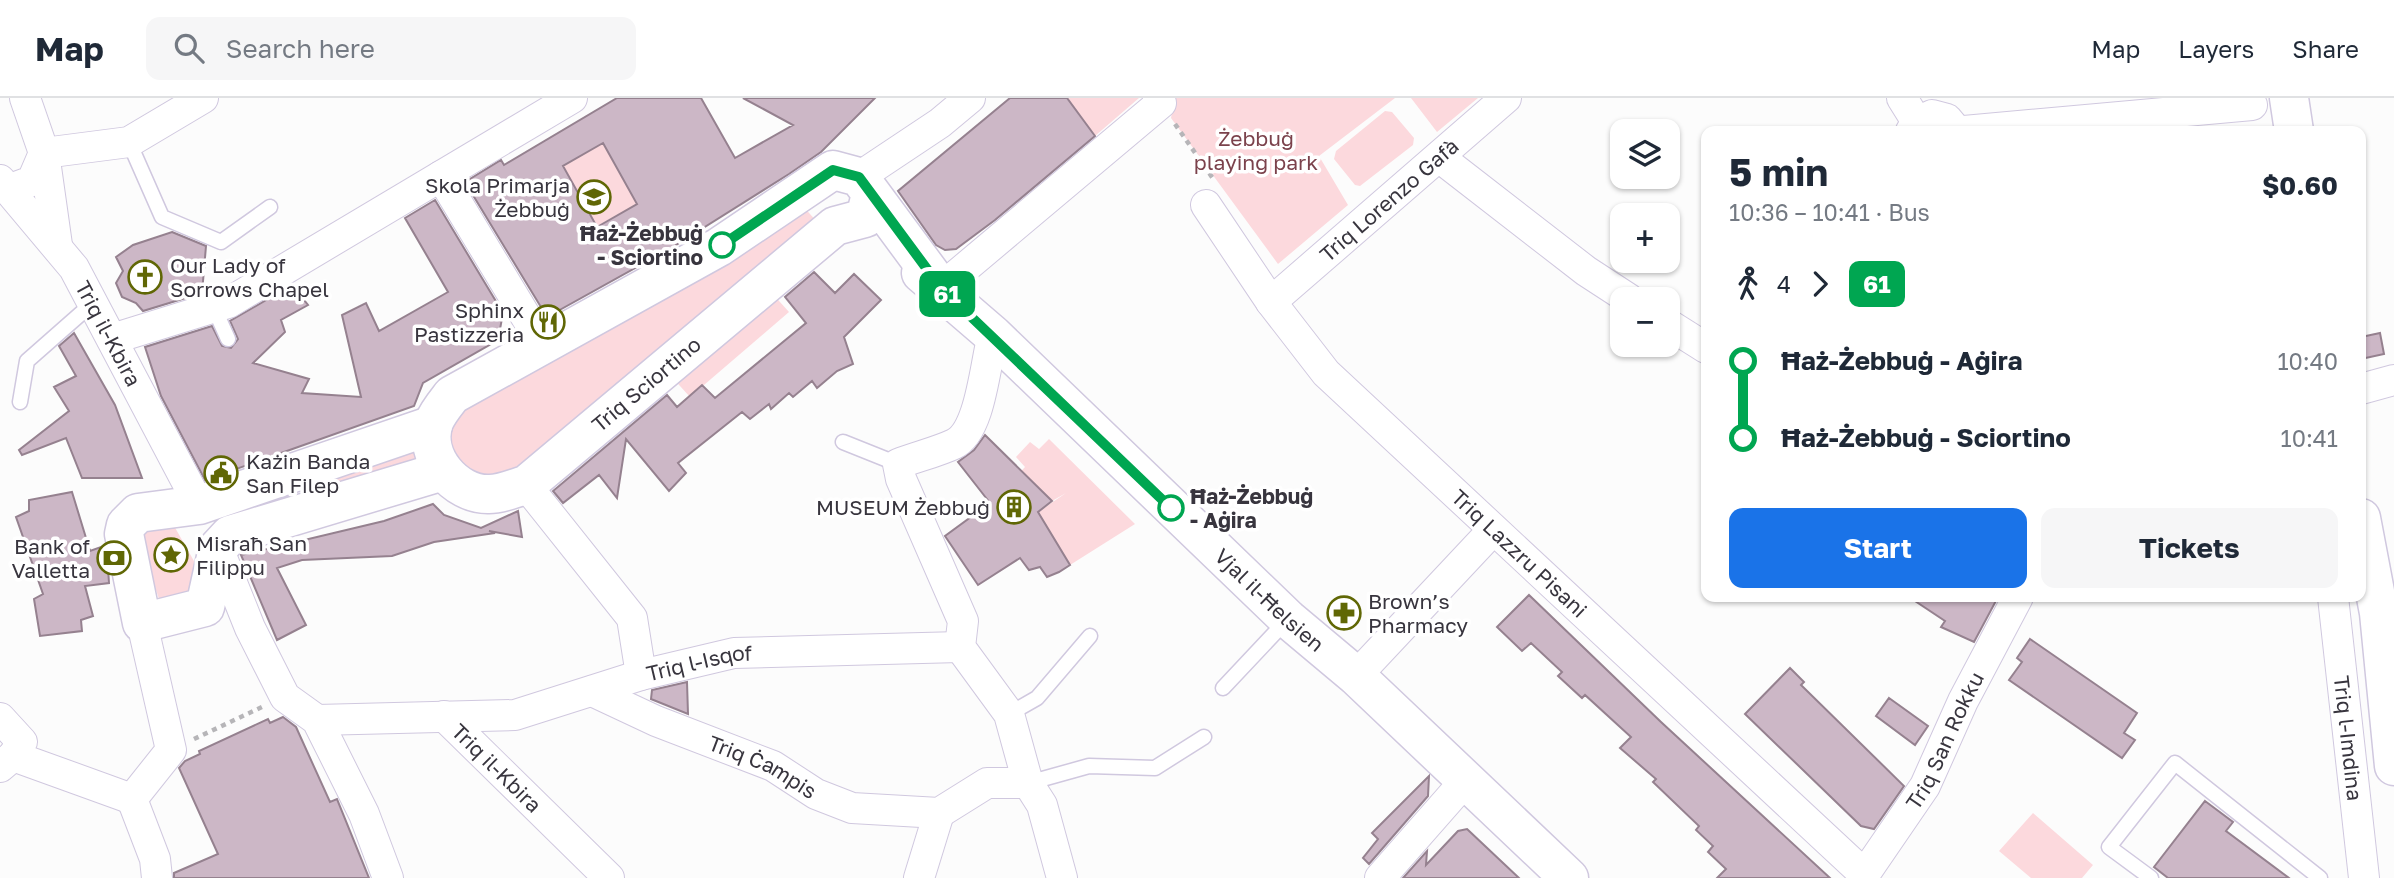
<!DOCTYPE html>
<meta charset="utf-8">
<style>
body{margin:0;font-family:"Golos Text",sans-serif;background:#f6f6f7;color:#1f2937;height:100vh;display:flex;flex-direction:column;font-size:26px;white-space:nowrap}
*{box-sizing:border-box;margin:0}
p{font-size:23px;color:#747a83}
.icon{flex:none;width:38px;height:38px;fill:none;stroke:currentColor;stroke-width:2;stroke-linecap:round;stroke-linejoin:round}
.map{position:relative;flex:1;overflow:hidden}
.details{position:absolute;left:1701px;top:28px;width:665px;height:476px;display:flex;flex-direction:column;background:#fff;border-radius:14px;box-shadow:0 2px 5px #0004}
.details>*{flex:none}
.badge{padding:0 14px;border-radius:10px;font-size:24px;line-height:46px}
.tools{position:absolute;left:1610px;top:21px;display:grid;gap:14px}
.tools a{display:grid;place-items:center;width:70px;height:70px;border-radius:14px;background:#fff;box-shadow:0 2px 5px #0004;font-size:35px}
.map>.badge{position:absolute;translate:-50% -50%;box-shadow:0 0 0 4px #fff}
.legs{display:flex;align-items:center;gap:10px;height:77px;padding:0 28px;font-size:23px}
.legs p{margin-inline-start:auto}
.summary{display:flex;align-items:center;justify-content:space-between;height:119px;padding:0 28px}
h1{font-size:38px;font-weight:700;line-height:52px}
.button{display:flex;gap:14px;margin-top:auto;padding:14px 28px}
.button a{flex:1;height:80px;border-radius:14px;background:#1a73e8;color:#fff;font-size:28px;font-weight:700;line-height:80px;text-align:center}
.button a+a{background:#f6f6f7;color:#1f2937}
ul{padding:0 28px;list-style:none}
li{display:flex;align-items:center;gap:24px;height:77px;font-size:26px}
li i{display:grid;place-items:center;width:10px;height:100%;margin:0 9px;background:currentColor}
li i::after{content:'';width:18px;height:18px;margin:-9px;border:5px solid;border-radius:50%;background:#fff}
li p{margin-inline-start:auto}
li:first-child i{background:linear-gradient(#0000 50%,currentColor 0)}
li:last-child i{background:linear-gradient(currentColor 50%,#0000 0)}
header{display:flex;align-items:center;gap:42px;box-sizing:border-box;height:98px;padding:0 35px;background:#fff;border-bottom:2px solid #e0e1e3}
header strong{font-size:33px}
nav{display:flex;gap:38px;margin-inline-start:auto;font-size:24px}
.search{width:490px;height:63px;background:#f6f6f7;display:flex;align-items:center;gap:18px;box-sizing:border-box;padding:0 24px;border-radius:14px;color:#747a83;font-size:26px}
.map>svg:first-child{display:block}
</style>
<header>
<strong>Map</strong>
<div class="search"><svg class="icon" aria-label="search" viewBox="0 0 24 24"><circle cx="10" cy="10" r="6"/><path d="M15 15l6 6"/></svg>Search here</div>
<nav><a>Map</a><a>Layers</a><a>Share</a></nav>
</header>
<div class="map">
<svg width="2394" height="780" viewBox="0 0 2394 780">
<rect width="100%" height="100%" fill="#fcfcfc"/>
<!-- green -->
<path fill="#fcd9dd" d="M 1067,0 L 1139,0 L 1095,38 Z
M 1175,0 L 1395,0 L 1319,58 L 1348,107 L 1278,166 L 1171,20 Z
M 1411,0 L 1478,0 L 1437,34 Z
M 1385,13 L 1392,14 L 1414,40 L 1413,47 L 1360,88 L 1355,87 L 1334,61 L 1336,53 Z
M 603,45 L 637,106 L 597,128 L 563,68 Z
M 802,107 L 818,125 L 506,377 L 472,383 L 439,329 L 444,318 Z
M 770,193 L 789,214 L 690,299 L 670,277 Z
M 1049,341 L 1135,426 L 1070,467 L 1038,414 L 1066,395 L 1052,403 L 1036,387 L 1010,385 L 1025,369 L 1016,359 L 1030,344 L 1039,351 Z
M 423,347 L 425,360 L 330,387 L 325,377 Z
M 173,426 L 203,479 L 203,493 L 160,504 L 137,435 Z
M 2033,715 L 2093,767 L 2082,780 L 2031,780 L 1999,753 Z"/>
<!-- building -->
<path fill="#ccb7c6" stroke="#95818f" stroke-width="2" fill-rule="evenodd" d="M 617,0 L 701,0 L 735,60 L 793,27 L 743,0 L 875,0 L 821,54 L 789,76 L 673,149 L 547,219 L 465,84 L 501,62 L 504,67 ZM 603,45 L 637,106 L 597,129 L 563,68 Z
M 1010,0 L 1067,0 L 1095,38 L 995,122 L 956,151 L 945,152 L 936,147 L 898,93 Z
M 435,102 L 503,215 L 498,242 L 423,285 L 414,308 L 205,382 L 161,298 L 145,249 L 212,228 L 222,248 L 231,250 L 238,241 L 230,223 L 292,187 L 308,207 L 281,222 L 285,234 L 253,265 L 309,281 L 302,295 L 361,299 L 342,217 L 366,205 L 379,233 L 448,194 L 405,120 Z
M 172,134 L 206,148 L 202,195 L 143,213 L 136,205 L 122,199 L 116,185 L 123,173 L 116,159 L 133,147 Z
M 814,174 L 835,195 L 854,176 L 881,202 L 844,239 L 853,266 L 837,273 L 817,290 L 812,283 L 793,299 L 789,295 L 771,311 L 769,306 L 750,321 L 742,314 L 678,365 L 686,375 L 669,393 L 626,341 L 617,400 L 599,377 L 563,405 L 553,393 L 667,297 L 677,309 L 702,287 L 715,300 L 806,225 L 785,199 Z
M 74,235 L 115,307 L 142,380 L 82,380 L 66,340 L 22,357 L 19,352 L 69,313 L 54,289 L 76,278 L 59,248 Z
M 2380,235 L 2384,256 L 2361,261 L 2361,239 Z
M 985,337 L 1052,403 L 1038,414 L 1070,467 L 1059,474 L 1047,479 L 1040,469 L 1029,472 L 1020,460 L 978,487 L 945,438 L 990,405 L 958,364 L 974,352 Z
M 72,394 L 90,453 L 101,449 L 108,470 L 109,485 L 85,488 L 93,518 L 81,522 L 82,533 L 40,538 L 34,501 L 43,496 L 16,419 L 29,413 L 29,402 Z
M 433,406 L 444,417 L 481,430 L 518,413 L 522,439 L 489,433 L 495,435 L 434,444 L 392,458 L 302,462 L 277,470 L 306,527 L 277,542 L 241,457 L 384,423 Z
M 1529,497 L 1661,624 L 1830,780 L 1717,780 L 1726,771 L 1708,754 L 1713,748 L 1696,732 L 1699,728 L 1653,684 L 1656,681 L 1620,650 L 1631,639 L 1585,597 L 1582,600 L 1558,578 L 1562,574 L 1531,545 L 1522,553 L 1497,529 Z
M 1909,499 L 1998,499 L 1974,544 L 1941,529 L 1945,523 Z
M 2030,541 L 2137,615 L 2124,635 L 2135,642 L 2122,660 L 2009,582 L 2022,564 L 2017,560 Z
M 1790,570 L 1804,584 L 1801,587 L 1904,688 L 1874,731 L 1861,728 L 1745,616 Z
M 687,584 L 688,616 L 651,601 L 652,592 Z
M 1889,600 L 1928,628 L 1915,647 L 1876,618 Z
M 283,619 L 296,629 L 330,704 L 337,701 L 369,780 L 174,780 L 174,775 L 218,756 L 179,670 L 185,663 L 200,656 L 199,653 L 268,621 L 270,625 Z
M 1429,678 L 1428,698 L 1369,766 L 1363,760 L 1378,741 L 1372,735 Z
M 2205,703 L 2233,724 L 2226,733 L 2289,780 L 2168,780 L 2154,769 Z
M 1467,731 L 1519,780 L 1403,780 L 1427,753 L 1426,767 L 1458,733 Z"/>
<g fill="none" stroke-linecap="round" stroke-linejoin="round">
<defs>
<path id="lane" d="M 129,44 L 162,119 L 221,144 L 270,109
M 214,210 L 228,241
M 20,304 L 27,263 L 94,204
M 843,344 L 898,366
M 1223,590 L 1287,522
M 1009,616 L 1037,600 L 1090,538
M 1028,685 L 1089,668 L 1155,670 L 1204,639
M 2151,780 L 2109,749 L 2175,665 L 2320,780"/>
<g id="street">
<path d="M 25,0 L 44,55 L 57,147"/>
<path d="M 1902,0 L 1917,24"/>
<path d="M 1911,33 L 1917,24 L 1932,17 L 1947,21 L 1957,33"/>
<path d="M 1964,33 L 2252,7"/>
<path d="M 1439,59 L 1586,173 L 1629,201"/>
<path d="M 441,78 L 543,247"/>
<path d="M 859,79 L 940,25 L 970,0"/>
<path id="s1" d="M 0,82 L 74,170 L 199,407"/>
<path d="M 10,91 L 32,83 L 44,55 L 129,44 L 203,0"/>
<path id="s2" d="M 1206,107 L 1271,204 L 1326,275 L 1864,776"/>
<path d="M 941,190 L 1161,5 L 1158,0"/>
<path id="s3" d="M 1271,204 L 1506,0"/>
<path d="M 1668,226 L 1706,250"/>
<path d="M 993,237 C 985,265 981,333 954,346 C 937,354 916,359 898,366 L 901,381 L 963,523 L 960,549 L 1009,616 L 1028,685 L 1042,707 L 1062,780"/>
<path d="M 112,241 L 228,205 L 572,0"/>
<path d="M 2361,291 L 2394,282"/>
<path d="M 526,387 L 632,520 L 641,577"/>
<path d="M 218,450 L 250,530 L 285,599 L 317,622 L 364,716 L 388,780"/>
<path id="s4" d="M 2333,499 L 2364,780"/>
<path d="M 1356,578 L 1493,432"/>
<path id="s5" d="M 592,593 L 656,623 L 773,668 L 816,696 L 852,710 L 939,715 L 987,685 L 1028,685"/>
<path id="s6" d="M 444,618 L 609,780"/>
<path d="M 0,620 L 22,644 L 13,658"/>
<path id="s7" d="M 317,622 L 515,617 L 641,577 L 734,555 L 960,549"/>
<path d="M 0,669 L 13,658 L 132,701"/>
<path d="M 132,701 L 171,652 L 142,525"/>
<path d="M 132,701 L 155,761 L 157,780"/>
<path d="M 919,780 L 939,715"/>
<path d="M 1380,780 L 1466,682"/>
<path id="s8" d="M 1862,780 L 1925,688 L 1963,603 L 2018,499"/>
</g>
<g id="secondary">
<path d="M 871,96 L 865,120 L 835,128 L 526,387 C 514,390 502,396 489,396 C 455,397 422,358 434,324 C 438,314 445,306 452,297 L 719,149 L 833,72 L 859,79 L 941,190"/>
<path id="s9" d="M 921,175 L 993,237 L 1288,521 L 1356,578 L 1569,780"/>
<path d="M 433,327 L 199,407 L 138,415 L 126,427 L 124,436 L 142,525 L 205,509 L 218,450 L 230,437 L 443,373"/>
</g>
<path id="highway" d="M 2289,0 L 2294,33
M 2361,420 L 2379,515 L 2394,668"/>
</defs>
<!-- lane casing -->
<use href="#lane" stroke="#d0c8df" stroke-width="17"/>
<!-- street casing -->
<use href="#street" stroke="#d0c8df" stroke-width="32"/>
<!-- secondary casing -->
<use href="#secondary" stroke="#d0c8df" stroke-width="41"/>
<!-- highway casing -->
<use href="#highway" stroke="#d0c8df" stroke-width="41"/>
<!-- path -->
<path stroke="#b6b5b8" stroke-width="4.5" stroke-dasharray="5 5" stroke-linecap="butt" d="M 1175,26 L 1214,82
M 194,641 L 262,609"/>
<!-- lane -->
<use href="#lane" stroke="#fff" stroke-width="14"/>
<!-- street -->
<use href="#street" stroke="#fff" stroke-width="30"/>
<!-- secondary -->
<use href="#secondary" stroke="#fff" stroke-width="38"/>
<!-- highway -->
<use href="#highway" stroke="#fff" stroke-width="38"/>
</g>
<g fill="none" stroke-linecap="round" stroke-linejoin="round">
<defs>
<path id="line-1" d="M 722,147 L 833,72 L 859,79 L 941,190 L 1171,410"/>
</defs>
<!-- line-1 casing -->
<use href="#line-1" stroke="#fff" stroke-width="16"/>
<!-- line-1 -->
<use href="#line-1" stroke="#00a651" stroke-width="10"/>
</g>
<!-- icons -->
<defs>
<symbol id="school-ring" viewBox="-11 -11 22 22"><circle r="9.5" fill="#fff" stroke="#606705" stroke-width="1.5"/><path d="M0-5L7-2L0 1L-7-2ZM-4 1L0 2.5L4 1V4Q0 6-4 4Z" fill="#606705"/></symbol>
<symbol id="church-ring" viewBox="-11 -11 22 22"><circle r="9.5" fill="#fff" stroke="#606705" stroke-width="1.5"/><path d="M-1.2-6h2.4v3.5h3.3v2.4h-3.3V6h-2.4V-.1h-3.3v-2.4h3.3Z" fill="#606705"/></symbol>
<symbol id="restaurant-ring" viewBox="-11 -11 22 22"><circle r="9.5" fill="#fff" stroke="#606705" stroke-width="1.5"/><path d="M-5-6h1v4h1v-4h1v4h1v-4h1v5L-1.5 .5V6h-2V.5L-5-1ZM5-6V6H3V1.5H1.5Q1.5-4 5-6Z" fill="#606705"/></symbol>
<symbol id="civic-ring" viewBox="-11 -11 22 22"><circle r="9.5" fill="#fff" stroke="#606705" stroke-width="1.5"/><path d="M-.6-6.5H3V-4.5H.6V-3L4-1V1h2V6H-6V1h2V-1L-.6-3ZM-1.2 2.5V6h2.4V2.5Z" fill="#606705"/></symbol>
<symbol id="building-ring" viewBox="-11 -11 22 22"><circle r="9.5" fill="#fff" stroke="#606705" stroke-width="1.5"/><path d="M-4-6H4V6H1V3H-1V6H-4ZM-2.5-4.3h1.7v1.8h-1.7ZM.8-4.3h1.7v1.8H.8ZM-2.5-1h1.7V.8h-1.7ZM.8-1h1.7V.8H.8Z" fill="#606705"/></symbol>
<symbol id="sight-ring" viewBox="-11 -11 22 22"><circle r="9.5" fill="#fff" stroke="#606705" stroke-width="1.5"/><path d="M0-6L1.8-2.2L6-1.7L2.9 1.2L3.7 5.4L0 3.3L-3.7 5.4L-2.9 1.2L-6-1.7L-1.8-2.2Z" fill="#606705"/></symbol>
<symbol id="bank-ring" viewBox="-11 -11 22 22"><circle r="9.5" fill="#fff" stroke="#606705" stroke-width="1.5"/><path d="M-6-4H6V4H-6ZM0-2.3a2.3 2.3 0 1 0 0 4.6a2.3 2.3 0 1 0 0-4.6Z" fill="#606705"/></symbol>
<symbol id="pharmacy-ring" viewBox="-11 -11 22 22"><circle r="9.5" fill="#fff" stroke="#606705" stroke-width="1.5"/><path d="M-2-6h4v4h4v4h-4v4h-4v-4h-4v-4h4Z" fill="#606705"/></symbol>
</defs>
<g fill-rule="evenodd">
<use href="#school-ring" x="575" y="80" width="38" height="38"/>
<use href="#church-ring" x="126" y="160" width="38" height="38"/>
<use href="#restaurant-ring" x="529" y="205" width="38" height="38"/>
<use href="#civic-ring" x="202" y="356" width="38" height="38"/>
<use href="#building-ring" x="995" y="390" width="38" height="38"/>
<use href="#sight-ring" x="152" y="438" width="38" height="38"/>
<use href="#bank-ring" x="95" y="441" width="38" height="38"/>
<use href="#pharmacy-ring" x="1325" y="496" width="38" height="38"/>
</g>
<!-- markers -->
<g fill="#fff" stroke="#00a651" stroke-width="3.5">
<circle cx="722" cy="147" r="12"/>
<circle cx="1171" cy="410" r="12"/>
</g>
<g text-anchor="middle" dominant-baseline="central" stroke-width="7" stroke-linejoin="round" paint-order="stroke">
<!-- park labels -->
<g font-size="21" fill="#7b424c" stroke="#fff">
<text x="1256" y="40">Żebbuġ<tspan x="1256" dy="24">playing park</tspan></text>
</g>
<!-- poi labels -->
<g font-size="21" fill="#38353e" stroke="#fff" text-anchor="end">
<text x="570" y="87">Skola Primarja<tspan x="570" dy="24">Żebbuġ</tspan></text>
<text x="170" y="167" text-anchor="start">Our Lady of<tspan x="170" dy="24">Sorrows Chapel</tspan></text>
<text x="524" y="212">Sphinx<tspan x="524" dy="24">Pastizzeria</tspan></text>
<text x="246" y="363" text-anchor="start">Każin Banda<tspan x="246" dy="24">San Filep</tspan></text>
<text x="990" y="409">MUSEUM Żebbuġ</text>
<text x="196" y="445" text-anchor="start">Misraħ San<tspan x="196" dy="24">Filippu</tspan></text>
<text x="90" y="448">Bank of<tspan x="90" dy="24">Valletta</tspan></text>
<text x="1368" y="503" text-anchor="start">Brown’s<tspan x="1368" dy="24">Pharmacy</tspan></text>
</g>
<!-- street labels -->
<g font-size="21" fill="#38353e" stroke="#fff">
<text stroke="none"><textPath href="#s3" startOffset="156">Triq Lorenzo Gafà</textPath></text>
<text stroke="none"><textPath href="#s1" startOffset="189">Triq il-Kbira</textPath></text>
<text transform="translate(646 286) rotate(-40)">Triq Sciortino</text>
<text stroke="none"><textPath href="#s2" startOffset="471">Triq Lazzru Pisani</textPath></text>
<text stroke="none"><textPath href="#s9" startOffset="478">Vjal il-Ħelsien</textPath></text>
<text stroke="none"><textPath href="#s7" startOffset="390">Triq l-Isqof</textPath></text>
<text stroke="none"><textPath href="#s4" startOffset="142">Triq l-Imdina</textPath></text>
<text stroke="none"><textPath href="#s8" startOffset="161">Triq San Rokku</textPath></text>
<text stroke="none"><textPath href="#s6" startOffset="74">Triq il-Kbira</textPath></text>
<text stroke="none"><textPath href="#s5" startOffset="187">Triq Ċampis</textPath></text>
</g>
<!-- stop labels -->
<g font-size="21" font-weight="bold" fill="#38353e" stroke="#fff" text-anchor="end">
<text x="703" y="135">Ħaż-Żebbuġ<tspan x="703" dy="24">- Sciortino</tspan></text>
<text x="1190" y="398" text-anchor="start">Ħaż-Żebbuġ<tspan x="1190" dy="24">- Aġira</tspan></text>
</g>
</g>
</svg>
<div class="tools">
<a><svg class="icon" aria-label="layers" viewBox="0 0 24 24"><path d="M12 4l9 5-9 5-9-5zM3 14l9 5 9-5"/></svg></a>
<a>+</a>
<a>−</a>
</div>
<b class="badge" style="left:947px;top:196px;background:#00a651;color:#fff">61</b>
<section class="details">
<div class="summary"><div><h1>5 min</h1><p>10:36 – 10:41 · Bus</p></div><b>$0.60</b></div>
<div class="legs"><svg class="icon" aria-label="walk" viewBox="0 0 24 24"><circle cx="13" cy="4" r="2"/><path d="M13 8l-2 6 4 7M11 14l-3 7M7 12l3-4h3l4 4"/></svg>4<svg class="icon" aria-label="forward" viewBox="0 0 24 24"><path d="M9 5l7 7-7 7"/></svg><b class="badge" style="background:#00a651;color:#fff">61</b></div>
<ul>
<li><i style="color:#00a651"></i><b>Ħaż-Żebbuġ - Aġira</b><p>10:40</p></li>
<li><i style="color:#00a651"></i><b>Ħaż-Żebbuġ - Sciortino</b><p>10:41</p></li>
</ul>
<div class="button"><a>Start</a><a>Tickets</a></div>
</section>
</div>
